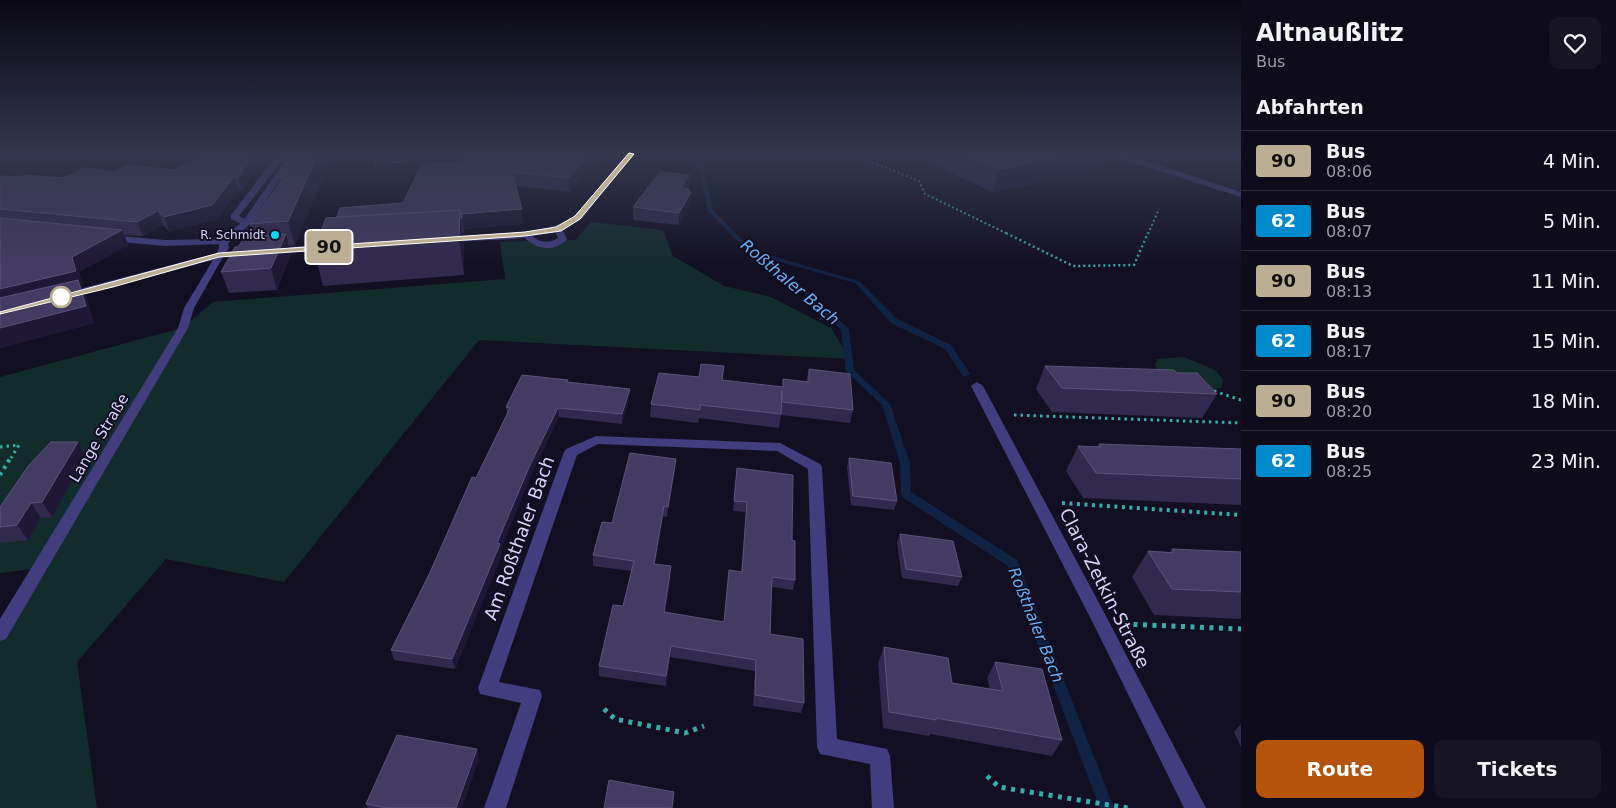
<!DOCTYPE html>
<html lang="de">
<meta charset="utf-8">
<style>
body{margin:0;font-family:"DejaVu Sans",sans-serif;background:#171423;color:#f1f3f6;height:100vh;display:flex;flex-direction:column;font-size:19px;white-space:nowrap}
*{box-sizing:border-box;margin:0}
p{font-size:16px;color:#9b9ba2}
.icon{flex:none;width:28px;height:28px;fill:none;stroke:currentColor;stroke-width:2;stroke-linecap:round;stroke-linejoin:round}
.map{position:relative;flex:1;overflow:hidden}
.side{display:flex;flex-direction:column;background:#0e0b1a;width:375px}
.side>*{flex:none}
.badge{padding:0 10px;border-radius:4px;font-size:18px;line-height:32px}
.map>.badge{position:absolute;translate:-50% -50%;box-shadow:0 0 0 2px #fff}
h2{padding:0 15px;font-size:19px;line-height:45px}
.round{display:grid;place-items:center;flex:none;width:52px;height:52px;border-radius:10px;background:#171423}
.headline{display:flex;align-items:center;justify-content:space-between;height:85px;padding:0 15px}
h1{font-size:24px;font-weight:600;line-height:38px}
.cta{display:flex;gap:10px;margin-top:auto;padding:10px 15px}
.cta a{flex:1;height:58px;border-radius:10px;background:#b45309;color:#fff;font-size:20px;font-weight:600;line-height:58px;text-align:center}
.cta a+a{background:#171423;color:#f1f3f6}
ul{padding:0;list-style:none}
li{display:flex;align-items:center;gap:15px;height:60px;padding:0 15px;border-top:1px solid #2e2b39}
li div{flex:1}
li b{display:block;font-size:19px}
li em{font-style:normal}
li .badge{min-width:55px;font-weight:700;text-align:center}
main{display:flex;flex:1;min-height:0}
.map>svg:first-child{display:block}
</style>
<main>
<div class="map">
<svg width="1241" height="808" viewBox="0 0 1241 808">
<rect width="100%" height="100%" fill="#130f22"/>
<!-- green -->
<path fill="#122c2c" d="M 591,222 L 663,230 L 673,256 L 724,286 L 771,297 L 831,328 L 850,359 L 479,340 L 284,582 L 166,559 L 77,662 L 97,808 L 0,808 L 0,634 L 40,568 L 0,573 L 0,377 L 182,328 L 213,302 L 505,279 L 500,242 L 575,240 Z
M 1184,357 L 1215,370 L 1223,379 L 1222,387 C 1203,397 1167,382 1155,366 L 1157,359 Z"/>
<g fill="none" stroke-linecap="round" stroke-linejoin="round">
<!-- stream -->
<path fill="#102345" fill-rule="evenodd" d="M 691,154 L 696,154 L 706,176 L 713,210 L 740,238 L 761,254 L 765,254 L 859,281 L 897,319 L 951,345 L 970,374 L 966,376 L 963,376 L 945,349 L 891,323 L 855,283 L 766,258 L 805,289 L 849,329 L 854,370 L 890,404 L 910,463 L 911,492 L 1017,560 L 1114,808 L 1100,808 L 1008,566 L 902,497 L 901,494 L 900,463 L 882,405 L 846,371 L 841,330 L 801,291 L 736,240 L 708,211 L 700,176 Z"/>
<!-- path-far4 -->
<path stroke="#35aeaa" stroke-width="2" stroke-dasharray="2 2.5" stroke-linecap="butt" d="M 842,154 L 884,167 L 919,181 L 925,194 L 1008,234
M 374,162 L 404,162 L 424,154
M 1148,234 L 1159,209"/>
<!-- path-far3 -->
<path stroke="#35aeaa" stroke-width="2.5" stroke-dasharray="2 3" stroke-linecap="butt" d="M 1006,233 L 1073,266 L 1134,265 L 1148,233"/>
<!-- path-far2 -->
<path stroke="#35aeaa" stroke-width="3" stroke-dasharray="2.5 4" stroke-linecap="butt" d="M 1214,391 L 1241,400
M 1014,415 L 1241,423
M 0,447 L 19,445 L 11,458"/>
<!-- path-far1 -->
<path stroke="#35aeaa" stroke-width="4" stroke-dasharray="3 4.5" stroke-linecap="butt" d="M 0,475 L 11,457
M 1062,503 L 1241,515"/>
<!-- path -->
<path stroke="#35aeaa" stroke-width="5" stroke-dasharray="4 5.5" stroke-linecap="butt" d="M 1124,624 L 1241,629
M 604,709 L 615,719 L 685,733 L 704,726
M 987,776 L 999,787 L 1128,808"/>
<!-- service -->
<path fill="#413d7f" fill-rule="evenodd" d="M 286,154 L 295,154 L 280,163 L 239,216 L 249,221 L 249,225 L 243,225 L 231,219 L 231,215 L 274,159 Z
M 558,226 L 561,227 L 567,239 C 553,254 533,249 521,234 L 528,232 C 537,241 546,246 558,238 L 554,229 Z"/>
<!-- minor -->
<path fill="#413d7f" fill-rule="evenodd" d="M 290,154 L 297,154 L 249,225 L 228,243 L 229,248 L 226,252 L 248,250 L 253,253 L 248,256 L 223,257 L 194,308 L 188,328 L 6,639 L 0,641 L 0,619 L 178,328 L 184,308 L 213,260 L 68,298 L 63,295 L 64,293 L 217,253 L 219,248 L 219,244 L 165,246 L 109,241 L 105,238 L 109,235 L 165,240 L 221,239 L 243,221 Z
M 627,154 L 634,154 L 581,220 L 568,227 L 550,233 L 515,239 L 447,242 L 443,239 L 447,236 L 515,233 L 548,228 L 562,223 L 575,216 Z
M 330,244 L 333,245 L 333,249 L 275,254 L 270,251 L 275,248 Z
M 977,382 L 983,386 L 1107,618 L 1206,808 L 1184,808 L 1095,627 L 971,386 Z
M 596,436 L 780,443 L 820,464 L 822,467 L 837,739 L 887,749 L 890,756 L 894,808 L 872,808 L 870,764 L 820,754 L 817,747 L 808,469 L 777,451 L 598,444 L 577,455 L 499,682 L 540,690 L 542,696 L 506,808 L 484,808 L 521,703 L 480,694 L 478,688 L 564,452 L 566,449 Z"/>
<!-- tertiary -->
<path fill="#413d7f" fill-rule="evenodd" d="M 1105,154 L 1117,154 L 1165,167 L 1241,192 L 1241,197 Z"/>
</g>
<!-- wall -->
<path fill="#32294f" d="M 208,154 L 267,154 L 242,190 L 239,190 L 217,219 L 170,232 L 163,225 L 143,236 L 124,235 L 128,245 L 79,272 L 83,287 L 82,287 L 86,296 L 94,323 L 0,348 L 0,176 L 63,178 L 115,172 L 174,170 Z
M 293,154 L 332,154 L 295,245 L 289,246 L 291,254 L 277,290 L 229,293 L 221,272 L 254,236 L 250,224 L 281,181 Z
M 465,154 L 603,154 L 569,192 L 516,186 L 523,224 L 464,229 L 464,233 L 463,233 L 464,243 L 464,275 L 323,286 L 314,250 L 337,217 L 403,203 L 462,163 Z
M 911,154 L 1107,154 L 1101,171 L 992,192 Z
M 689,187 L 688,188 L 690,204 L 679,225 L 633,220 L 633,207 Z
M 1045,366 L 1177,373 L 1217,394 L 1202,418 L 1052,412 L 1036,389 Z
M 809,369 L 853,410 L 850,423 L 781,415 L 779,428 L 699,418 L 698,423 L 650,417 L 651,404 L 723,381 L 782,387 L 783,379 L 806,382 Z
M 568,382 L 629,398 L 622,424 L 559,417 L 531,475 L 501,548 L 502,554 L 455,669 L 394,660 L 391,650 L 507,415 L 506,407 Z
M 78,442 L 86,456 L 52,517 L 41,518 L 28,540 L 0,543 L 0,507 Z
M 1099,444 L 1241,449 L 1241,505 L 1083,498 L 1066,471 L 1078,446 L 1097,447 Z
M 849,458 L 897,501 L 894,510 L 851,505 L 847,467 Z
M 675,468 L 667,517 L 663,516 L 655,564 L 671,577 L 665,612 L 724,622 L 741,572 L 746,512 L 733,511 L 737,468 L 792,540 L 795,580 L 793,590 L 772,587 L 770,634 L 804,703 L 801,713 L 753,706 L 755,671 L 670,657 L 666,686 L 599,676 L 599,666 L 623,606 L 632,571 L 593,566 L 593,555 L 612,523 Z
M 900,534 L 962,577 L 958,586 L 902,578 L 897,543 Z
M 1172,549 L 1241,552 L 1241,619 L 1154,615 L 1132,577 L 1148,551 L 1169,552 Z
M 884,647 L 952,683 L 990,689 L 987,678 L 995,662 L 1062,740 L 1052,756 L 930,734 L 929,736 L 883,728 L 878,663 Z
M 1241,724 L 1241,747 L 1234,732 Z
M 479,758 L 462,808 L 368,808 L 366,804 Z"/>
<!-- shaded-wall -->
<path fill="#1e1735" d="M 254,154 L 267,154 L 242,190 L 238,177 Z
M 318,154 L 332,154 L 295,245 L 288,221 Z
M 591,154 L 603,154 L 569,192 L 568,178 Z
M 1076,154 L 1107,154 L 1101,171 L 992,192 L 999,169 Z
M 689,175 L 689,187 L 681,200 L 681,188 Z
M 234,177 L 239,190 L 217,219 L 170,232 L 164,217 Z
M 689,189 L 688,196 L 691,192 L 690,204 L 679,225 L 679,213 L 687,191 Z
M 522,209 L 523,224 L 464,229 L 464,233 L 462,214 Z
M 460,210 L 464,243 L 464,275 L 459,240 Z
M 158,211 L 163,225 L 143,236 L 137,222 Z
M 122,230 L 128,245 L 79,272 L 83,287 L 82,287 L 86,296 L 94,323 L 0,348 L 0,289 L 72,257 Z
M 286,234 L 291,254 L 277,290 L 271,268 Z
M 630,389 L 629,398 L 622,424 L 622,414 Z
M 558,408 L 559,417 L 531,475 L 501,548 L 502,554 L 455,669 L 452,659 L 497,543 L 530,465 Z
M 78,442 L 86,456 L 52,517 L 42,502 Z
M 676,459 L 675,468 L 667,517 L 668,507 Z
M 31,503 L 41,518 L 28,540 L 17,525 Z
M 664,506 L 663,516 L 653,574 L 654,564 Z
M 671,566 L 671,577 L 664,622 L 664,612 Z
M 671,646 L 670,657 L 666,686 L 666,676 Z
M 477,749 L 479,758 L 462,808 L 456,808 Z"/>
<!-- building -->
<path fill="#443b62" stroke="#5b537a" d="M 208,154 L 254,154 L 238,177 L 234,177 L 212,205 L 164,217 L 158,211 L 137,222 L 0,209 L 0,176 L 20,177 L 25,175 L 63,178 L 85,168 L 115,172 L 128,165 L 174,170 Z
M 293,154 L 318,154 L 288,221 L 250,224 L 283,178 L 280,178 Z
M 465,154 L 591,154 L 568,178 L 512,172 L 522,209 L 462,214 L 462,218 L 461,218 L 460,210 L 337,217 L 340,208 L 403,203 L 422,164 L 462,163 Z
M 966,154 L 1076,154 L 999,169 Z
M 660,172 L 689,175 L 681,188 L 689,189 L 687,191 L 691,192 L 679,213 L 633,207 Z
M 460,210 L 459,240 L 314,250 L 326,218 Z
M 0,218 L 122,230 L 72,257 L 76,271 L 0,289 Z
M 286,234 L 271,268 L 221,272 L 235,247 L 238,247 L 245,237 Z
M 78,280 L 86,306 L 0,328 L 0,298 Z
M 701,364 L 724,366 L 722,380 L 783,387 L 783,379 L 809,382 L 809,369 L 850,374 L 853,410 L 782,402 L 782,391 L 781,414 L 700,405 L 700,410 L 651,404 L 659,373 L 699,377 Z
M 1045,366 L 1174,370 L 1177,373 L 1197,373 L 1217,394 L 1062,388 Z
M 522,375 L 568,380 L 567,382 L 630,389 L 622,414 L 558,408 L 530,465 L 497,543 L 500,544 L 452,659 L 391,650 L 428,577 L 472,477 L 476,478 L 510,408 L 506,407 Z
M 51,442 L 78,442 L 42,502 L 31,503 L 17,525 L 0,527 L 0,507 L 29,465 Z
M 1099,444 L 1241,449 L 1241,479 L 1096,473 L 1078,446 L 1101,447 Z
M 630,453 L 676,459 L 668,507 L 664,506 L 654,564 L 671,566 L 664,612 L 724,622 L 729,570 L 742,572 L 747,502 L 734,501 L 737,468 L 793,475 L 792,540 L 795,541 L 795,580 L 772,577 L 770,634 L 803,639 L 804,703 L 755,695 L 756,660 L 671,646 L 666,676 L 599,666 L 613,605 L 623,606 L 634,561 L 593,555 L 602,522 L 612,523 Z
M 849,458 L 891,463 L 897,501 L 853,496 Z
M 900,534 L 953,541 L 962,577 L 906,569 Z
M 1172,549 L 1241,552 L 1241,592 L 1172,589 L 1148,551 L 1174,553 Z
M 884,647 L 948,658 L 952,683 L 1003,691 L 995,662 L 1042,669 L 1062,740 L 936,718 L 936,720 L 889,712 Z
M 397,735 L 477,749 L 456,808 L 387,808 L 366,804 Z
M 609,780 L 674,792 L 672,808 L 604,808 Z"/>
<!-- sky -->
<linearGradient id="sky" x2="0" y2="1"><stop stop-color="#0a0813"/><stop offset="0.58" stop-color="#33374f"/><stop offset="1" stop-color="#33374f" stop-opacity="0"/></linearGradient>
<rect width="1241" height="267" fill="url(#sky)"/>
<!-- line -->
<path fill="#bcae94" stroke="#fff" d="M 629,153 L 634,154 L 580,219 L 561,231 L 525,236 L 219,257 L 113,287 L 0,314 L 0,312 L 219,253 L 525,232 L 556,227 L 575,216 Z"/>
<!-- markers -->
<circle fill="#0cd2ef" stroke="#130f22" stroke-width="2" cx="275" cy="235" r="5"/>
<circle fill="#fff" stroke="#bcae94" stroke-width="2.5" cx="61" cy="297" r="10"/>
<g text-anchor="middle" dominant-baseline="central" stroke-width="4" stroke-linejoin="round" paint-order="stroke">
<!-- far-poi labels -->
<g font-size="12" fill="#d9d3fd" stroke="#130f22" text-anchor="end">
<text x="265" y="235">R. Schmidt</text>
</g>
<!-- street labels -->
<g font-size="15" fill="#d9d3fd" stroke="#130f22">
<text transform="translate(99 438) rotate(-59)">Lange Straße</text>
</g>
<!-- water labels -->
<g font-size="16" font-style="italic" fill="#66b0f7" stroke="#130f22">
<text transform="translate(790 282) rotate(40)">Roßthaler Bach</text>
<text transform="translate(1036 625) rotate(68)">Roßthaler Bach</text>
</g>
<!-- near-street labels -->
<g font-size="18" fill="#d9d3fd" stroke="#130f22">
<text transform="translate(519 538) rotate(-70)">Am Roßthaler Bach</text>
<text transform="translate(1105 588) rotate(63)">Clara-Zetkin-Straße</text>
</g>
</g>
</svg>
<b class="badge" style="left:329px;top:247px;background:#bcae94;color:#111">90</b>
</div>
<section class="side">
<div class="headline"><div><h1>Altnaußlitz</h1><p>Bus</p></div><a class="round"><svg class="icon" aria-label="heart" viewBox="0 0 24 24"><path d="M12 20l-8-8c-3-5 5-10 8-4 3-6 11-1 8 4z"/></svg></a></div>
<h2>Abfahrten</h2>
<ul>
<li><span class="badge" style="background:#bcae94;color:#111">90</span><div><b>Bus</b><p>08:06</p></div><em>4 Min.</em></li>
<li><span class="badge" style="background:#008ace;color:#fff">62</span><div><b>Bus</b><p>08:07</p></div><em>5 Min.</em></li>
<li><span class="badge" style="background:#bcae94;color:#111">90</span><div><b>Bus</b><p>08:13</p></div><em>11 Min.</em></li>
<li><span class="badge" style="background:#008ace;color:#fff">62</span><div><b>Bus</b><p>08:17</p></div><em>15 Min.</em></li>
<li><span class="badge" style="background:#bcae94;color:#111">90</span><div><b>Bus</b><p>08:20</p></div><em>18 Min.</em></li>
<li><span class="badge" style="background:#008ace;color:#fff">62</span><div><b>Bus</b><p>08:25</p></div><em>23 Min.</em></li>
</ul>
<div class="cta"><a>Route</a><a>Tickets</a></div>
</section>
</main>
